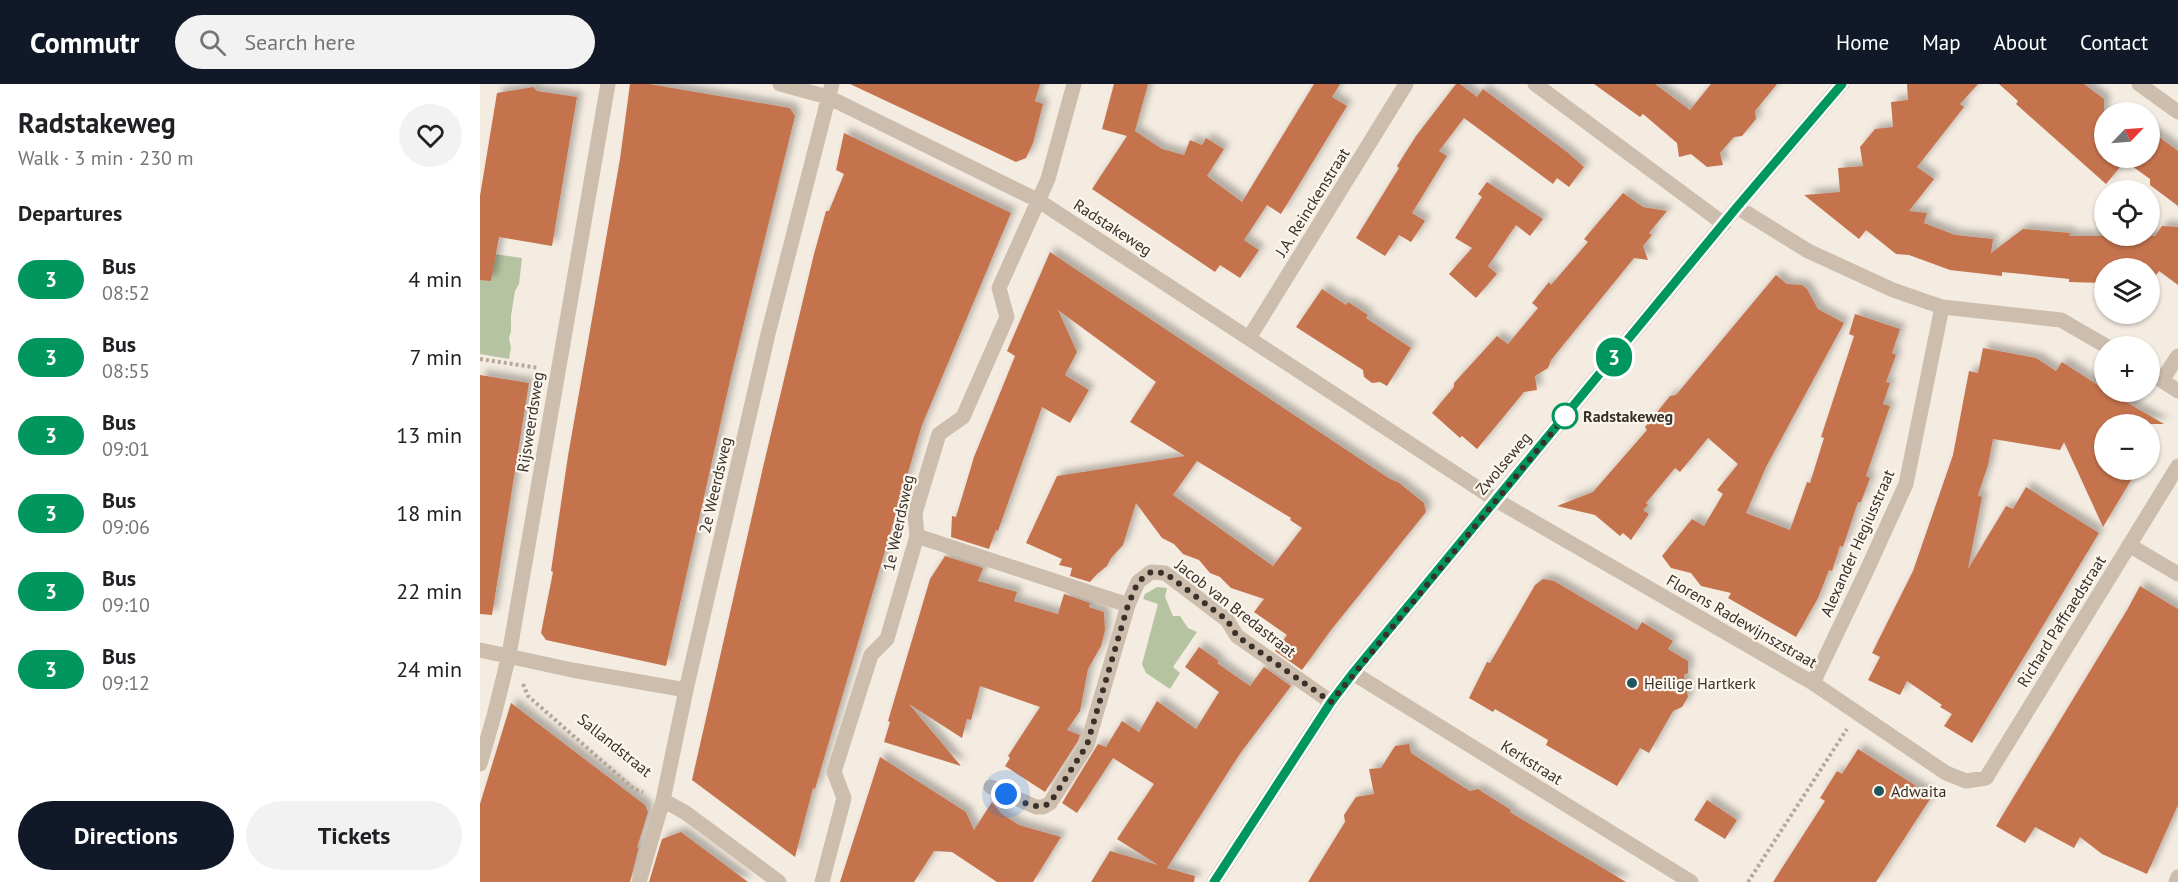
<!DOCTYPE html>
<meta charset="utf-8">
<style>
body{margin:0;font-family:"PT Sans",sans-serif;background:#f2f2f2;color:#202124;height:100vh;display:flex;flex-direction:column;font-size:22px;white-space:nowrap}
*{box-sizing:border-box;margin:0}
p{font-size:20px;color:#757577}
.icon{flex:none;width:33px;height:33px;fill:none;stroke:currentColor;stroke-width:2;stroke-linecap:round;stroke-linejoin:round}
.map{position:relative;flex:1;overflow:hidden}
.sheet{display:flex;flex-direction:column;background:#fff;width:480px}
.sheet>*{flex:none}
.badge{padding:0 12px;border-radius:20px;font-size:21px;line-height:39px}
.needle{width:39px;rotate:65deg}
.tools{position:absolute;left:1614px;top:18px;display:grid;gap:12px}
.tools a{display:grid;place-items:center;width:66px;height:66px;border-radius:50%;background:#fff;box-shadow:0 2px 4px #0004;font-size:30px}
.you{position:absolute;width:30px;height:30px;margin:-15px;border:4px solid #fff;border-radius:50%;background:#1a73e8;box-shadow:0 0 0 9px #1a73e833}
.map>.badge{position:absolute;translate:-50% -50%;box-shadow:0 0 0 3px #fff}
h2{padding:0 18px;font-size:22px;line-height:54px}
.round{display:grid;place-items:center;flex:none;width:63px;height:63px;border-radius:32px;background:#f2f2f2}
.head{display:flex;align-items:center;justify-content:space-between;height:102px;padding:0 18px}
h1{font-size:28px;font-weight:700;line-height:45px}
.primary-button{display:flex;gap:12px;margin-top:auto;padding:12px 18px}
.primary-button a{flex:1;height:69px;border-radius:36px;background:#111827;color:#fff;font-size:24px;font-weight:700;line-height:69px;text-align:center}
.primary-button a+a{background:#f2f2f2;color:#202124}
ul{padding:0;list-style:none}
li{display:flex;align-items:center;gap:18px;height:78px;padding:0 18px}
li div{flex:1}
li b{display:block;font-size:22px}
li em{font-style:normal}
li .badge{min-width:66px;font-weight:700;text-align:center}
header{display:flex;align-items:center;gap:36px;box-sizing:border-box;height:84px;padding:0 30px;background:#111827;color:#fff}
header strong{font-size:28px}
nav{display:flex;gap:33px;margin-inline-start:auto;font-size:21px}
.search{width:420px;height:54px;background:#f2f2f2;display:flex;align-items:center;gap:15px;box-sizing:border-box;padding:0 21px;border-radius:33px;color:#757577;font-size:22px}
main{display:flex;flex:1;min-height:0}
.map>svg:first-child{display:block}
</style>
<header>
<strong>Commutr</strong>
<div class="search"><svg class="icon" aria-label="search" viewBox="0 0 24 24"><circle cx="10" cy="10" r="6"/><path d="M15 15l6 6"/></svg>Search here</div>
<nav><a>Home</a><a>Map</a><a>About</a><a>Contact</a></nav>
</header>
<main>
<section class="sheet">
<div class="head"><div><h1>Radstakeweg</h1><p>Walk · 3 min · 230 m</p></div><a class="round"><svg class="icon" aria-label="heart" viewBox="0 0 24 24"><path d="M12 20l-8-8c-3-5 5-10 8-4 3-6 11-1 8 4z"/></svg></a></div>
<h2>Departures</h2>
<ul>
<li><span class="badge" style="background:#00965e;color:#fff">3</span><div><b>Bus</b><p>08:52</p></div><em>4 min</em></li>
<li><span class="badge" style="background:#00965e;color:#fff">3</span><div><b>Bus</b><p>08:55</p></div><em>7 min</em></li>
<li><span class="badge" style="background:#00965e;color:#fff">3</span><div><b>Bus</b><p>09:01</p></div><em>13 min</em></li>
<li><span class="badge" style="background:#00965e;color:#fff">3</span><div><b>Bus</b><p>09:06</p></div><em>18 min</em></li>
<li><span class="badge" style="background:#00965e;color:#fff">3</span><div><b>Bus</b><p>09:10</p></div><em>22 min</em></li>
<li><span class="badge" style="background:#00965e;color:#fff">3</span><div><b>Bus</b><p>09:12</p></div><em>24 min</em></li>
</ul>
<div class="primary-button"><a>Directions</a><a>Tickets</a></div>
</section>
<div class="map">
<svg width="1698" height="798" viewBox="0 0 1698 798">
<defs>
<filter id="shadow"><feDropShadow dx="5.5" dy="-5.5" stdDeviation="3" flood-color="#0004"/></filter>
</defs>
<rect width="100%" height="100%" fill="#f4ece1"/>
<!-- grass -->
<path fill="#b5c3a1" d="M 0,168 L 42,174 L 39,200 L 35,207 L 31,232 L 31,247 L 29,254 L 31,264 L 29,275 L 0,270 Z
M 677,503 L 687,504 L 685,513 L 693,532 L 700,532 L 708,544 L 717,548 L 693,583 L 700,589 L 690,605 L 666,589 L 662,580 L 678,520 L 663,515 L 665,510 Z"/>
<!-- building -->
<path fill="#c5734e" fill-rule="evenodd" filter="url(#shadow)" d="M 150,0 L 169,0 L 310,24 L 315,32 L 252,288 L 186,582 L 66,556 L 61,549 L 73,488 L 71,487 L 88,372 L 140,75 Z
M 370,0 L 560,0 L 555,17 L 563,20 L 553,59 L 546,74 L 536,78 Z
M 634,0 L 668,0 L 655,47 L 682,65 L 704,71 L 710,56 L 722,61 L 726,54 L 744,65 L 727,92 L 762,118 L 834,0 L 860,0 L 852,13 L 867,22 L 801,130 L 787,121 L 764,156 L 779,166 L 760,194 L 740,181 L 735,188 L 612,105 L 647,52 L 622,45 Z
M 976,0 L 980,0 L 997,13 L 1003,5 L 1087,68 L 1104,83 L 1089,103 L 1077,94 L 1073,100 L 984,34 L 959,67 L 967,72 L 932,129 L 945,137 L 931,158 L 919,151 L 905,172 L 876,154 L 919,84 L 917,82 L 936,52 Z
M 1114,0 L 1175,0 L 1210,26 L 1231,0 L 1297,0 L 1275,27 L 1276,35 L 1262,52 L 1254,53 L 1240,69 L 1243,81 L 1227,83 L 1211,70 L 1199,73 L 1197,59 L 1163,30 L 1160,33 Z
M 1427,0 L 1498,0 L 1480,20 L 1484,23 L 1437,83 L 1454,95 L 1429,127 L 1447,129 L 1444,139 L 1475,151 L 1513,155 L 1511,169 L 1543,145 L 1591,149 L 1589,152 L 1675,152 L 1682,142 L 1698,143 L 1698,201 L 1679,187 L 1673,195 L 1670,193 L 1670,184 L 1624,184 L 1624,199 L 1589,198 L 1589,195 L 1522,188 L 1522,192 L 1470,186 L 1429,171 L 1416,170 L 1386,146 L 1379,155 L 1324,111 L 1360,108 L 1358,84 L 1383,82 L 1380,63 L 1395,45 L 1413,43 L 1411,18 L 1428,16 Z
M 1519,0 L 1604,0 L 1624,15 L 1624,74 L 1670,74 L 1670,46 L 1698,67 L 1698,122 L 1670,101 L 1670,95 L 1645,77 L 1626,100 L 1536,20 L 1538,17 Z
M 53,3 L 57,7 L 97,13 L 72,162 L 19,153 L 11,197 L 0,196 L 0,112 L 17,9 Z
M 364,49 L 531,129 L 442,341 L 335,705 L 333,704 L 315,773 L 212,696 L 284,379 L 334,170 L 346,127 L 349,127 L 364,90 L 356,86 Z
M 1007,98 L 1063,135 L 1050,152 L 1036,141 L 1008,182 L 1017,190 L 996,214 L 969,190 L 992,164 L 975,154 L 1002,113 L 998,110 Z
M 1143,109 L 1163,123 L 1187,127 L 1169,149 L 1172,151 L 1163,162 L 1168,176 L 1154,174 L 1071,276 L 1068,284 L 1055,292 L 1057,306 L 1044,308 L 997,365 L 982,352 L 980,354 L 952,329 L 974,303 L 974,299 L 1017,252 L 1028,260 L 1058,224 L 1052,219 L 1069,198 L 1071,201 L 1108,158 L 1104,155 Z
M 570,168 L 910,395 L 918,398 L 944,419 L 946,428 L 851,546 L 822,586 L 795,567 L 807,551 L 774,528 L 784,515 L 751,504 L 740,493 L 730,489 L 719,476 L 703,470 L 694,460 L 682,454 L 656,419 L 643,461 L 631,474 L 627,482 L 617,490 L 610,498 L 590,492 L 592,484 L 579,481 L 582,475 L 546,459 L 577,392 L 705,372 L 650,338 L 676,298 L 578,226 L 597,268 L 585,291 L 609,306 L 590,339 L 562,323 L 518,447 L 516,446 L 509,465 L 471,453 L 472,432 L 476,433 L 494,373 L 535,272 L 527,267 ZM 717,377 L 811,434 L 810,436 L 822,444 L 793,482 L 693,411 Z
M 1296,191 L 1307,200 L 1322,201 L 1327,205 L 1338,225 L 1364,239 L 1286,383 L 1266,429 L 1310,446 L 1327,398 L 1330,399 L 1344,354 L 1341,353 L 1374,252 L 1369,250 L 1375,230 L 1420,245 L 1412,269 L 1416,271 L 1406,298 L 1410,299 L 1403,320 L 1410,322 L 1386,392 L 1390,394 L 1381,418 L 1378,418 L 1363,463 L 1360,462 L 1352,487 L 1349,486 L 1338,514 L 1316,553 L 1248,514 L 1251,509 L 1221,502 L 1211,489 L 1191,484 L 1182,472 L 1212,435 L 1224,442 L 1243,410 L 1237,406 L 1258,380 L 1228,354 L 1200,388 L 1195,384 L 1166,419 L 1168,421 L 1163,426 L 1169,430 L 1151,456 L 1143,449 L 1140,452 L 1115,431 L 1077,422 L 1113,408 L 1167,346 L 1165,343 L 1190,312 L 1196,311 Z
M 842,205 L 866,221 L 868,218 L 888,231 L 886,234 L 931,264 L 907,302 L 900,298 L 892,299 L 884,293 L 883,286 L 816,243 Z
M 1503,264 L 1556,274 L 1576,287 L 1582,278 L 1624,305 L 1624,308 L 1629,308 L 1684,340 L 1624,340 L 1624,386 L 1657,386 L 1623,443 L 1584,358 L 1580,366 L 1513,355 L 1508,381 L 1498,411 L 1502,413 L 1488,485 L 1526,422 L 1533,425 L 1546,403 L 1619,449 L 1492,659 L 1464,642 L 1472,630 L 1460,623 L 1462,621 L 1427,597 L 1420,611 L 1388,596 L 1400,573 L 1392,569 L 1433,487 L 1473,371 L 1489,287 L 1498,289 Z
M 0,291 L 49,299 L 12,531 L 0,530 Z
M 465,472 L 503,484 L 498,497 L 537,508 L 534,517 L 578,530 L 584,510 L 610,519 L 609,523 L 624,528 L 625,546 L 621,562 L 608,585 L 600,627 L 587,646 L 600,651 L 598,657 L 565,708 L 525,682 L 530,674 L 528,672 L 560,623 L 500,602 L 491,636 L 487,635 L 482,654 L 429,620 L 481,682 L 404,658 L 410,638 L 408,637 L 450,495 Z
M 1063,495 L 1074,497 L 1157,546 L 1162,538 L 1193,557 L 1188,565 L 1208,577 L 1208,589 L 1204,591 L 1208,613 L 1202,623 L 1193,627 L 1169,669 L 1160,664 L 1137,702 L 1066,661 L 1068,656 L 1015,625 L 1013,628 L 989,614 L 1007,578 L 1010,579 L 1055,501 Z
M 1660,502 L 1698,525 L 1698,721 L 1667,790 L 1622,770 L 1600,753 L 1594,764 L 1555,743 L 1545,759 L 1516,742 L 1647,526 Z
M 719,563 L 739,577 L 737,579 L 770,602 L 784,583 L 811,602 L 759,671 L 687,784 L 715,792 L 714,798 L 611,798 L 630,767 L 678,781 L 637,755 L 674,700 L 633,674 L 597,729 L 582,719 L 618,660 L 626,663 L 642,637 L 659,648 L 677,617 L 716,645 L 739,608 L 705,583 Z
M 31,619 L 165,721 L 168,728 L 157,764 L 159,763 L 150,798 L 0,798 L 0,720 Z
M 929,660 L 931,669 L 974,697 L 990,707 L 998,705 L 1031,726 L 1030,728 L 1146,798 L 828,798 L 865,738 L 864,731 L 876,713 L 894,710 L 889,685 L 901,684 L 915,662 Z
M 1378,665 L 1452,712 L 1396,798 L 1293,798 L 1345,717 L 1340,714 L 1357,687 L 1362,690 Z
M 400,673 L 486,728 L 494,746 L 512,718 L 522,730 L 539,741 L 581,753 L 553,798 L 517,798 L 472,768 L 454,767 L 434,798 L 360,798 Z
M 1227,716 L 1257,736 L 1245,755 L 1214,736 Z
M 201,748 L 236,774 L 268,798 L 169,798 L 182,755 Z"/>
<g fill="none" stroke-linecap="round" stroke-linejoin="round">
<!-- path -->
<path stroke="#b8a797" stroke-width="4" stroke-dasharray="3 3" stroke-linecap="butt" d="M 0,275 L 59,284
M 43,600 L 48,612 L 154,705 L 163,708
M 1268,798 L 1367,645"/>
<!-- street -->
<path stroke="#ccbdad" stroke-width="15" d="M 300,0 L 348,13 L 559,117 L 1016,416 L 1333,599 L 1466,689 L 1486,697 L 1506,694 L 1698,382
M 1055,0 L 1244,140
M 1659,0 L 1698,28
M 1257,123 L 1328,167 L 1413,206 L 1462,223 L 1581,236 L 1626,262
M 769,254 L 926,0
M 1670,289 L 1698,307
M 1682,296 L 1698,272
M 437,452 L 648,521
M 1649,461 L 1698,490
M 0,566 L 92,586 L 206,606
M 873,589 L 1211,798
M 1333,599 L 1386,488 L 1426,400 L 1462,223
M 0,680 L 14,632 L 29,571 L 128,0
M 511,703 L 556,723 L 563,723 L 570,719 L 607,661 L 648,521 L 658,498 L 671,488 L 685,489 L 747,536 L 757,552 L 851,618
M 183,716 L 206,729 L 299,798
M 159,798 L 183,716 L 206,606 L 288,250 L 352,0
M 342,798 L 364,714 L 354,688 L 391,571 L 407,555 L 437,452 L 435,429 L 459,350 L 483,333 L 527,233 L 519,204 L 568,95 L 594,0
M 734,798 L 851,618 L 873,589 L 1257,123 L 1362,0
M 1696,798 L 1698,793"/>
</g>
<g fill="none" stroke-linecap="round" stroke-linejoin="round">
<defs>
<path id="line" d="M 734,798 L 851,618 L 873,589 L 1257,123 L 1362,0"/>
</defs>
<!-- line casing -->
<use href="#line" stroke="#fff" stroke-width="14"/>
<!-- line -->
<use href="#line" stroke="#00965e" stroke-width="9"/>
<!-- walk -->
<path stroke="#3b312b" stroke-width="6" stroke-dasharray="0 10.8" d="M 526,710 C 539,716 556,728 570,719 L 607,661 L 648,521 L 658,498 L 671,488 L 685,489 L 747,536 L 757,552 L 851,618 L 1092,324 L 1085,332"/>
</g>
<!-- markers -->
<circle fill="#fff" stroke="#00965e" stroke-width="3" cx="1085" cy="332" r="12"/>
<g fill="#20555d" stroke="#fbf6ee" stroke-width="2">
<circle cx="1152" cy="599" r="6"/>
<circle cx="1399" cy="707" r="6"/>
</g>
<g text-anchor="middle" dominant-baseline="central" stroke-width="4.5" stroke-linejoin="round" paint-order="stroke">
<!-- street labels -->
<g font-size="16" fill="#3b312b" stroke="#fbf6ee">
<text transform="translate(832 118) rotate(-58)">J.A. Reinckenstraat</text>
<text transform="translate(633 143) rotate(33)">Radstakeweg</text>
<text transform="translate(50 338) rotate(-81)">Rijsweerdsweg</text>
<text transform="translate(1023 379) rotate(-50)">Zwolseweg</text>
<text transform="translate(235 401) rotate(-77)">2e Weerdsweg</text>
<text transform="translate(418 439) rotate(-78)">1e Weerdsweg</text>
<text transform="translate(1377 459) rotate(-66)">Alexander Hegiusstraat</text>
<text transform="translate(756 524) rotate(38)">Jacob van Bredastraat</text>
<text transform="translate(1262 537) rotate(30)">Florens Radewijnszstraat</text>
<text transform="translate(1581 537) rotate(-58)">Richard Paffraedstraat</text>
<text transform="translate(135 661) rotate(39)">Sallandstraat</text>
<text transform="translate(1052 678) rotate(32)">Kerkstraat</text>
</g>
<!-- stop labels -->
<g font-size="16" font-weight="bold" fill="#3b312b" stroke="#fbf6ee" text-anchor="start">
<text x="1103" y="332">Radstakeweg</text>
</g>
<!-- poi labels -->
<g font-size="16" fill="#3b312b" stroke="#fbf6ee" text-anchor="start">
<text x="1164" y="599">Heilige Hartkerk</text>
<text x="1411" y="707">Adwaita</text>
</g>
</g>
</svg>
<div class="tools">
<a><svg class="needle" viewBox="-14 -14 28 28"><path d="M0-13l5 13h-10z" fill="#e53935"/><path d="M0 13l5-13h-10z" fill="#757577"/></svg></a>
<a><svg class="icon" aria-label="locate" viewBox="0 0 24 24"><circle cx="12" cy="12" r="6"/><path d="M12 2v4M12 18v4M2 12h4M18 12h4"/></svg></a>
<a><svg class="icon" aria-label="layers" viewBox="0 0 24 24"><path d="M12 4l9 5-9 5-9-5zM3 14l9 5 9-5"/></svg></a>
<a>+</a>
<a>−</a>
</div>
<div class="you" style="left:526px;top:710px"></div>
<b class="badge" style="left:1134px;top:273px;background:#00965e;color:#fff">3</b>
</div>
</main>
